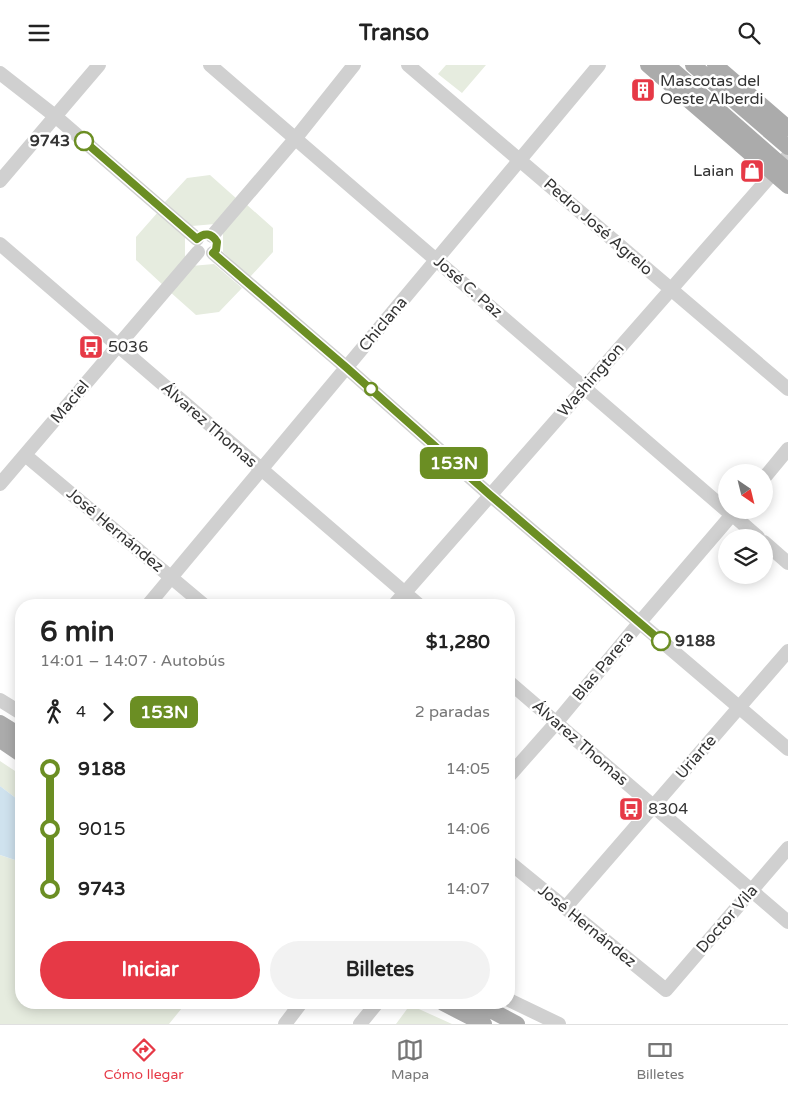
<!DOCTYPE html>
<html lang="es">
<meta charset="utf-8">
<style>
body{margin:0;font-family:"Varela Round",sans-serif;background:#f2f2f2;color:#222;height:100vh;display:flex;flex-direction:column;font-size:19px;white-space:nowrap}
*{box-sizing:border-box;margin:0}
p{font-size:16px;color:#767676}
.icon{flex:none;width:28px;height:28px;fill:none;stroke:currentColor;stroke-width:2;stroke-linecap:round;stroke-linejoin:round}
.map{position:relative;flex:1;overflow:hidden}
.details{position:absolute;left:15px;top:534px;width:500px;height:410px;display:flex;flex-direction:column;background:#fff;border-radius:20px;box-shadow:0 2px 12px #0003}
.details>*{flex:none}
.badge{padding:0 10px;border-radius:8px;font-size:18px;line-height:32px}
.needle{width:32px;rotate:145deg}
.controls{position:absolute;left:718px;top:399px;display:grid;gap:10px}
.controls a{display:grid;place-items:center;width:55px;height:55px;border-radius:50%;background:#fff;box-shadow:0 2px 12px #0003;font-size:25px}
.map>.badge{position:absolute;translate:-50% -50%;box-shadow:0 0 0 2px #fff}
.legs{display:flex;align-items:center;gap:8px;height:55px;padding:0 25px;font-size:16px}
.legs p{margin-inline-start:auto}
.headline{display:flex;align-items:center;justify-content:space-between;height:85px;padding:0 25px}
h1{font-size:28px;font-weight:700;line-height:38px}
.action{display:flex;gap:10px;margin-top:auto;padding:10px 25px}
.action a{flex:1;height:58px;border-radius:30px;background:#e63946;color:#fff;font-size:20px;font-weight:700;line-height:58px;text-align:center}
.action a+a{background:#f2f2f2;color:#222}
ul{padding:0 25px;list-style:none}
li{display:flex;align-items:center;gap:18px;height:60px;font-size:19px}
li i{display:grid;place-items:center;width:8px;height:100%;margin:0 6px;background:currentColor}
li i::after{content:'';width:12px;height:12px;margin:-6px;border:4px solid;border-radius:50%;background:#fff}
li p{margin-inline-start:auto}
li:first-child i{background:linear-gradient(#0000 50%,currentColor 0)}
li:last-child i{background:linear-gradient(currentColor 50%,#0000 0)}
header{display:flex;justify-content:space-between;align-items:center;height:65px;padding:0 25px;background:#fff;font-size:22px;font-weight:700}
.dock{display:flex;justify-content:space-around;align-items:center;height:70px;border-top:1px solid #e0e0e0;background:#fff;font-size:14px;color:#767676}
.dock a{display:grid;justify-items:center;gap:2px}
.dock .active{color:#e63946}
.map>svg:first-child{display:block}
</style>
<header><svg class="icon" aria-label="menu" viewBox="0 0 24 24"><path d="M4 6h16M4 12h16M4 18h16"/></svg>Transo<svg class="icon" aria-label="search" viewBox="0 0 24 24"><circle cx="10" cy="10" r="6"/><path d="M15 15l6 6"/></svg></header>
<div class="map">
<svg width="788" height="959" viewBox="0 0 788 959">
<rect width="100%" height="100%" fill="#fff"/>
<!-- green -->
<path fill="#e6ecdf" d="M 446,0 L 486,0 L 462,28 L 438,9 Z
M 210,110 L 237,134 L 215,159 L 192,161 L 164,138 L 187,113 Z
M 246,139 L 273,163 L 273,187 L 250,212 L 223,187 L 223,164 Z
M 158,147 L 185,171 L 185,195 L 163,220 L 136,195 L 136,172 Z
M 214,199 L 242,223 L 219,247 L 196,250 L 169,226 L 191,201 Z
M 0,696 L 21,710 L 21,737 L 0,721 Z
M 0,790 L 21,797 L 21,938 L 186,938 L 169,959 L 0,959 Z
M 410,940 L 452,959 L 396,959 Z"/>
<!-- water -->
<path fill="#cfe2ee" d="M 0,721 L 21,737 L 21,797 L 0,790 Z"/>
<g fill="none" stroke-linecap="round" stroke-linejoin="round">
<!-- minor -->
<path stroke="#d0d0d0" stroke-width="14" d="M 210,0 L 726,445
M 408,0 L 788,324
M 0,8 L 55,51 L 197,174
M 0,116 L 99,0
M 212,171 L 295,74 L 354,0
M 0,179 L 419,540
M 213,188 L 347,303 L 490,430 L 788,684
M 25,390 L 204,540
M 764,413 L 788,384
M 0,419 L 198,187
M 727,445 L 758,472
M 764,477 L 788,498
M 148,540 L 599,0
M 394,540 L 788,91
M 509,617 L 788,857
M 0,635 L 21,648
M 509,711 L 556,658 L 640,557 L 736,445
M 509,797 L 666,925 L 788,783
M 565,843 L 788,586
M 509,935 L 559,959
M 285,959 L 301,938
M 360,959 L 377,938"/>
<!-- major -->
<path stroke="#ababab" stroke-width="16" d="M 648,0 L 788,121
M 667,0 L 788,106
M 693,0 L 788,82
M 715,0 L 788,63
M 0,658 L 21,671
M 0,675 L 21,689
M 443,938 L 484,959
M 477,938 L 517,959"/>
</g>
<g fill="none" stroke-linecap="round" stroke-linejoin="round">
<defs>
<path id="line-1" d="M 84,76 L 197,174 C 204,167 212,168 217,177 L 216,185 L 213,188 L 347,303 L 490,430 L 661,576"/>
</defs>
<!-- line-1 casing -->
<use href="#line-1" stroke="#fff" stroke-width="11"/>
<!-- line-1 -->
<use href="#line-1" stroke="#6b8e23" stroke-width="8"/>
</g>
<!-- icons -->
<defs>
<symbol id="building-square" viewBox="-11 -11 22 22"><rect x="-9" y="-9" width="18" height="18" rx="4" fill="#e63946" stroke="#fff"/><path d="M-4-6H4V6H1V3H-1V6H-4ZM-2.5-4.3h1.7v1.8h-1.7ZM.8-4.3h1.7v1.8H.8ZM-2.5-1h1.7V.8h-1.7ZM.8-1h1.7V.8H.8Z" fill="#fff"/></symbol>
<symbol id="shop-square" viewBox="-11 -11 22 22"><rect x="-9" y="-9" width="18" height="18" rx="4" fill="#e63946" stroke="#fff"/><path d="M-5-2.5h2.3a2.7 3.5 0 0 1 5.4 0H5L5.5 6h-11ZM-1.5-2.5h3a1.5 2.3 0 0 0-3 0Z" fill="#fff"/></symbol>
<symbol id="bus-square" viewBox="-11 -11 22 22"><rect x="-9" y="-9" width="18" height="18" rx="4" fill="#e63946" stroke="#fff"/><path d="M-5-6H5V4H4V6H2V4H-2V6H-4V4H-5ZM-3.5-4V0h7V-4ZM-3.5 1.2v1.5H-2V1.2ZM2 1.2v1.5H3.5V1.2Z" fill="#fff"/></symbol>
</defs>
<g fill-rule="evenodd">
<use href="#building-square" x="629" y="11" width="28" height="28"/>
<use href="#shop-square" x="738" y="92" width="28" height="28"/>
<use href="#bus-square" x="77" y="268" width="28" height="28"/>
<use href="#bus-square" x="617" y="730" width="28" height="28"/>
</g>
<!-- markers -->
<g fill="#fff" stroke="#6b8e23" stroke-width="2.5">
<circle cx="84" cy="76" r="9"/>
<circle cx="371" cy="324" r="6"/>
<circle cx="661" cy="576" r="9"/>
</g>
<g text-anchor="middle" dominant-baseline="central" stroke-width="5" stroke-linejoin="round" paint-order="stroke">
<!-- poi labels -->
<g font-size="16" fill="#333" stroke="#fff" text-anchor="start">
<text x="660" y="16">Mascotas del<tspan x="660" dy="18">Oeste Alberdi</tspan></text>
<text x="734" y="106" text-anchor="end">Laian</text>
<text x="108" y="282">5036</text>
<text x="648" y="744">8304</text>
</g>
<!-- stop labels -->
<g font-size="16" font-weight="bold" fill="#333" stroke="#fff" text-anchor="end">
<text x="70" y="76">9743</text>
<text x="675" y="576" text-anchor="start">9188</text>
</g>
<!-- street labels -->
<g font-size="16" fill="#333" stroke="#fff">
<text transform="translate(598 162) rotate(41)">Pedro José Agrelo</text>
<text transform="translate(468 222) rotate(41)">José C. Paz</text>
<text transform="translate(383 259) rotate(-50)">Chiclana</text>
<text transform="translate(591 315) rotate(-49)">Washington</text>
<text transform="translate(70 337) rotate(-50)">Maciel</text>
<text transform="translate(209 360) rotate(41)">Álvarez Thomas</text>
<text transform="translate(115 465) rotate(40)">José Hernández</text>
<text transform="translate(603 601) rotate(-50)">Blas Parera</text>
<text transform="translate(580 678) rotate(41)">Álvarez Thomas</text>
<text transform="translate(696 692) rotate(-49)">Uriarte</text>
<text transform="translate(727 854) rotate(-49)">Doctor Vila</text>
<text transform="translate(587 861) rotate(39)">José Hernández</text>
</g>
</g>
</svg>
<div class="controls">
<a><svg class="needle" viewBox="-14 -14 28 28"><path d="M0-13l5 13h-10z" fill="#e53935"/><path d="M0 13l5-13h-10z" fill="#767676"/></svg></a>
<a><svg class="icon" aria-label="layers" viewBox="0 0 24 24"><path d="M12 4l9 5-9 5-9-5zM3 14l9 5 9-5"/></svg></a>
</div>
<b class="badge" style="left:454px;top:398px;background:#6b8e23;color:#fff">153N</b>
<section class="details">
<div class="headline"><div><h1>6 min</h1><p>14:01 – 14:07 · Autobús</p></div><b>$1,280</b></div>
<div class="legs"><svg class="icon" aria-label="walk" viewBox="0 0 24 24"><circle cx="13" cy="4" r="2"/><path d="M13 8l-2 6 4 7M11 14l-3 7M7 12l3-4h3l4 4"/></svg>4<svg class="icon" aria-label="forward" viewBox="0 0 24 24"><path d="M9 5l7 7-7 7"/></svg><b class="badge" style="background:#6b8e23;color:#fff">153N</b><p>2 paradas</p></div>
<ul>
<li><i style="color:#6b8e23"></i><b>9188</b><p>14:05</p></li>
<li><i style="color:#6b8e23"></i><span>9015</span><p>14:06</p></li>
<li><i style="color:#6b8e23"></i><b>9743</b><p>14:07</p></li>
</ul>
<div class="action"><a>Iniciar</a><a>Billetes</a></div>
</section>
</div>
<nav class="dock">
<a class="active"><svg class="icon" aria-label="directions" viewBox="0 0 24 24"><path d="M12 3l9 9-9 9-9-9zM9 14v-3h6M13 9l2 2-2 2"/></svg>Cómo llegar</a>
<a><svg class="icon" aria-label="map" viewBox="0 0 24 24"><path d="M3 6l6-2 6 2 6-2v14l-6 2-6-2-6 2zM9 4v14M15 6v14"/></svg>Mapa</a>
<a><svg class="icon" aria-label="tickets" viewBox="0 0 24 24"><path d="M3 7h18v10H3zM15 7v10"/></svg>Billetes</a>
</nav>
